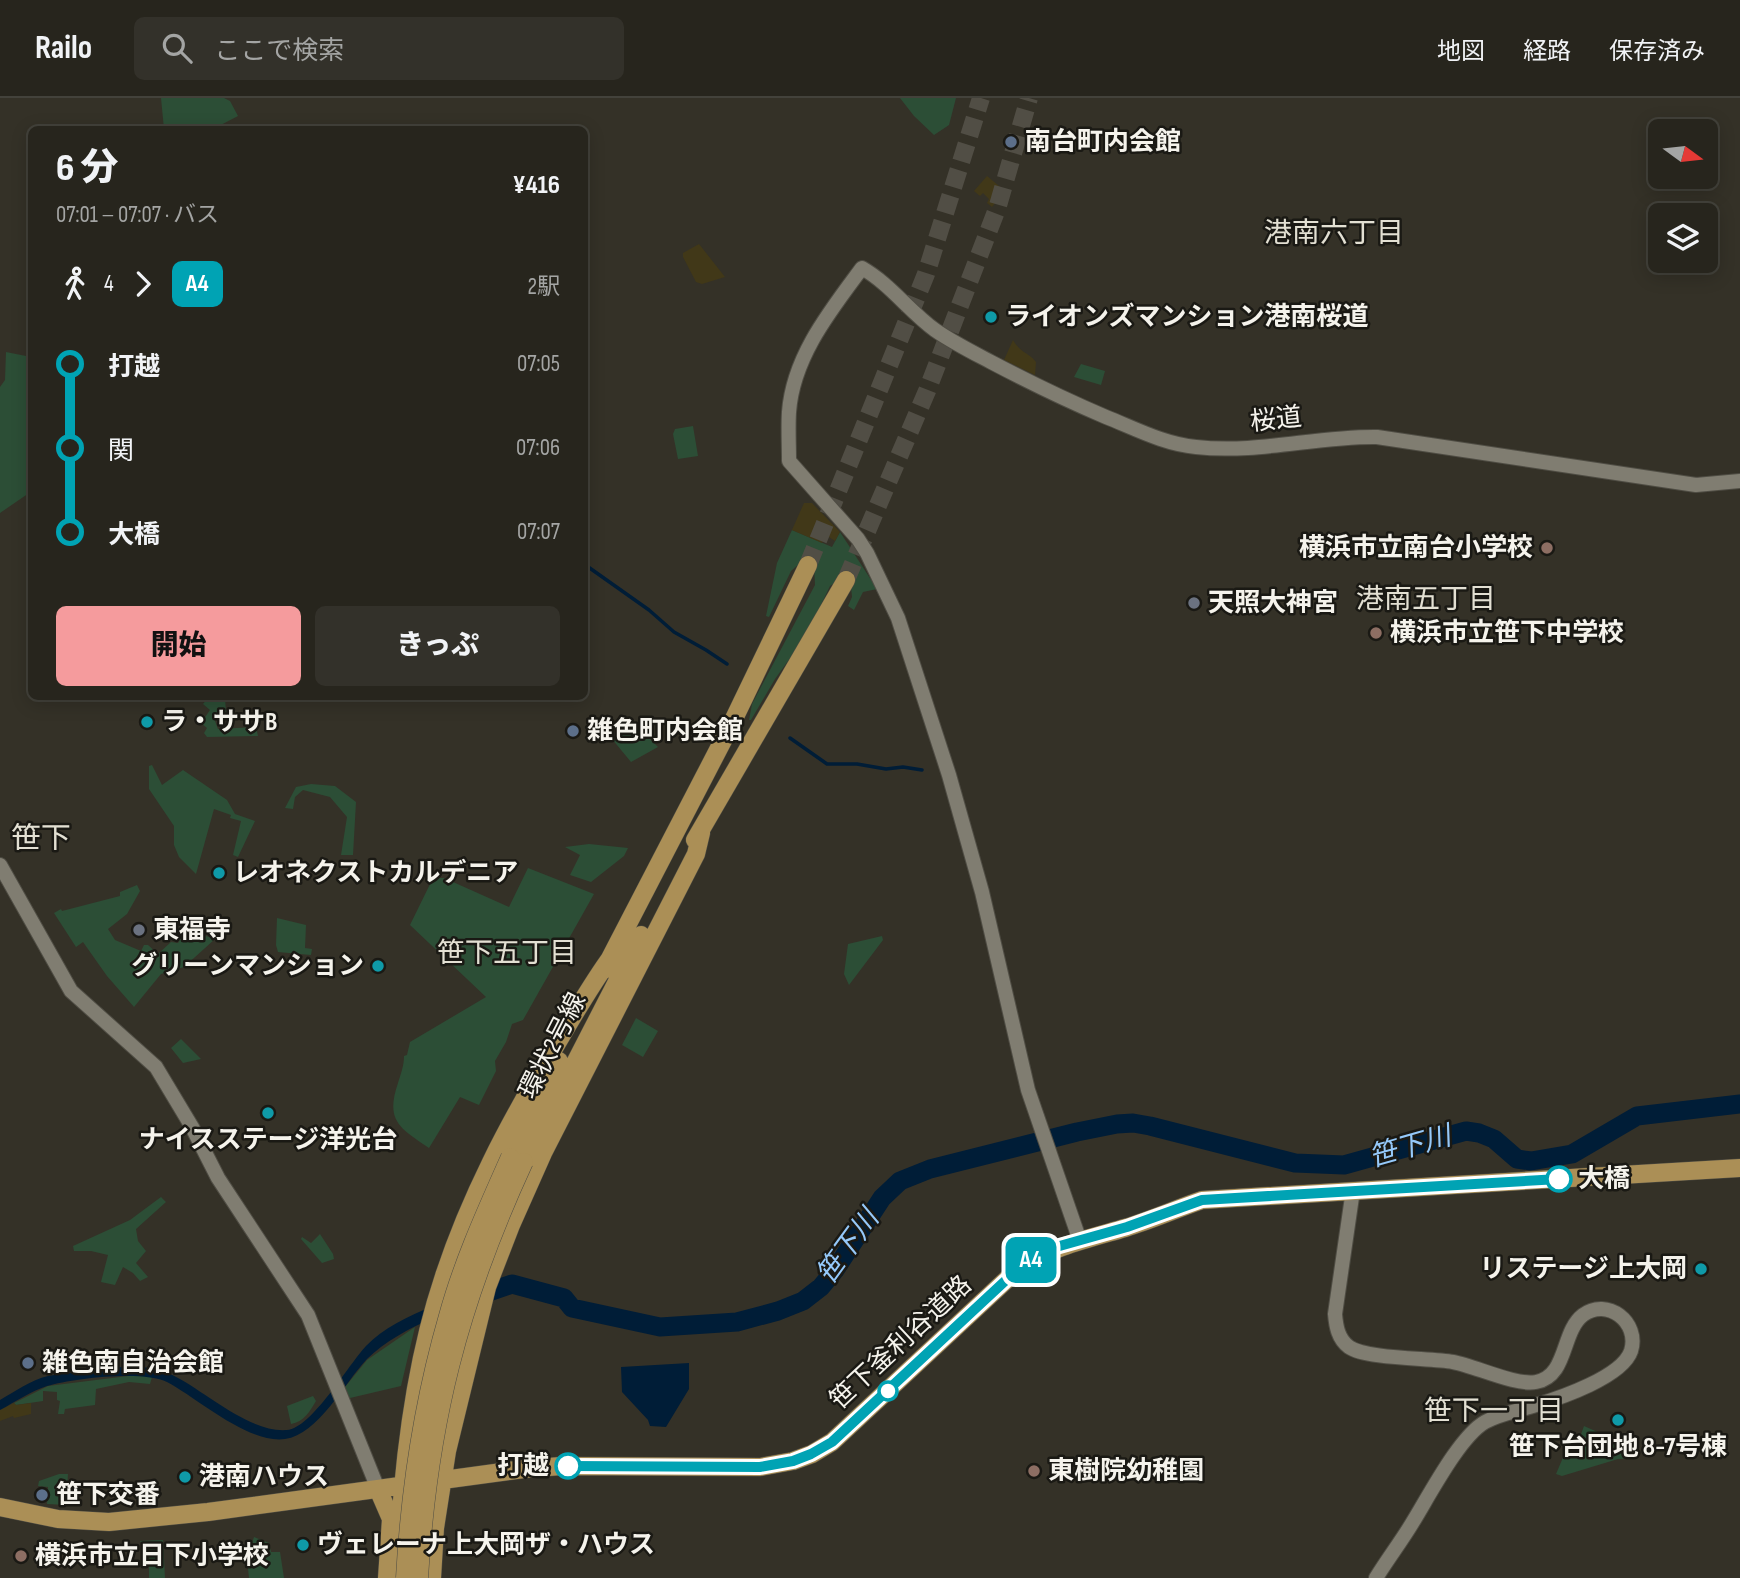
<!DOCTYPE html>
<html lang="ja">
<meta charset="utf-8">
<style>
body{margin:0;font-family:"Sofia Sans Condensed","Noto Sans JP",sans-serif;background:#33312a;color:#f1f3f6;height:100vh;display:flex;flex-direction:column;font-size:26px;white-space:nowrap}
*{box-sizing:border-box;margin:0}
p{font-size:23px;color:#a4a5a4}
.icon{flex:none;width:38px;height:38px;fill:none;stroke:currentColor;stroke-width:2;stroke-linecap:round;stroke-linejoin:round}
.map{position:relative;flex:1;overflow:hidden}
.details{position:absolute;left:28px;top:28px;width:560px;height:574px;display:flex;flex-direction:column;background:#27251d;border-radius:10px;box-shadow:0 4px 18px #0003,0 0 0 2px #43423b}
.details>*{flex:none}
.badge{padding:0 14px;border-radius:10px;font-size:24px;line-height:46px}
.needle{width:46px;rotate:105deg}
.controls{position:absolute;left:1648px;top:21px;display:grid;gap:14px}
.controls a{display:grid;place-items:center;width:70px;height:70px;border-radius:10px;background:#27251d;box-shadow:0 4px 18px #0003,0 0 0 2px #43423b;font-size:35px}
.map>.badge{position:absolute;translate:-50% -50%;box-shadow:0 0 0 4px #fff}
.legs{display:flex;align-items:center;gap:10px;height:77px;padding:0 28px;font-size:23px}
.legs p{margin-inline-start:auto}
.head{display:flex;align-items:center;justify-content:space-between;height:119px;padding:0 28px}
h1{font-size:38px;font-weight:800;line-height:52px}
.primary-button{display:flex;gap:14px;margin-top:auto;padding:14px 28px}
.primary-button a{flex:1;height:80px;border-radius:10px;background:#f59b9d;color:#111;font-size:28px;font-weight:800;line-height:80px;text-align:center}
.primary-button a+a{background:#33312a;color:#f1f3f6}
ul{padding:0 28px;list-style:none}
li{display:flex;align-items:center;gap:24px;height:84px;font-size:26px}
li i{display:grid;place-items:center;width:10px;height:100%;margin:0 9px;background:currentColor}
li i::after{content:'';width:18px;height:18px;margin:-9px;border:5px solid;border-radius:50%;background:#27251d}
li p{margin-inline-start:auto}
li:first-child i{background:linear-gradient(#0000 50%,currentColor 0)}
li:last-child i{background:linear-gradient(currentColor 50%,#0000 0)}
header{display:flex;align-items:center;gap:42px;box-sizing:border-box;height:98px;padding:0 35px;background:#27251d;border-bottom:2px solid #43423b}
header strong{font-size:33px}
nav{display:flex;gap:38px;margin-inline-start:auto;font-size:24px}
.search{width:490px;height:63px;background:#33312a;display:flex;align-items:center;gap:18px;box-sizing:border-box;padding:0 24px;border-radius:10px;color:#a4a5a4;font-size:26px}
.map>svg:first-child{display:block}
</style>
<header>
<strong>Railo</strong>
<div class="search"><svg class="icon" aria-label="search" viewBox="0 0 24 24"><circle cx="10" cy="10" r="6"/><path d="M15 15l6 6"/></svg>ここで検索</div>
<nav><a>地図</a><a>経路</a><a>保存済み</a></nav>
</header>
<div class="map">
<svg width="1740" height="1480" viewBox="0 0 1740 1480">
<rect width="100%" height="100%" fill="#343127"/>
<!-- green -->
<path fill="#2c4e36" d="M 161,0 L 224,0 L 230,3 L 238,18 L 213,31 L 164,31 Z
M 900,0 L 956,0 L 949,27 L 934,37 L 914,18 Z
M 6,254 L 31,259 L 32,393 L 0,415 L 0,289 L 5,282 Z
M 1081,266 L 1105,273 L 1101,287 L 1074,279 Z
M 693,328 L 698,358 L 678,361 L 673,336 L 675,331 Z
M 792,432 L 832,449 L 840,434 L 877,491 L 863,494 L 854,512 L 848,508 L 852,499 L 851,489 L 839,482 L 830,488 L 806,538 L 775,581 L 751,622 L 749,622 L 752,606 L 815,487 L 814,467 L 799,466 L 791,473 L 769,519 L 766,518 L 777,465 Z
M 209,599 L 225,599 L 226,615 L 218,614 L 215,623 L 218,631 L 256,629 L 258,638 L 207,639 L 204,635 L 207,630 L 201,625 L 210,612 L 203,606 Z
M 637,628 L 658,649 L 631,664 L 612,641 Z
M 152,667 L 162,687 L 183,672 L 227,702 L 235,716 L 255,723 L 238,759 L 233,757 L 241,723 L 230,720 L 231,717 L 214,711 L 196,776 L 179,759 L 174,747 L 174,728 L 149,691 L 149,668 Z
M 311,686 L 335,688 L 356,704 L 353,757 L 341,757 L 347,719 L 330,699 L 303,692 L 295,699 L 293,711 L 285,710 L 296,689 Z
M 589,746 L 628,750 L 624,758 L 591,784 L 570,777 L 580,757 L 565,749 Z
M 528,770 L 594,796 L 523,922 L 512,926 L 506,944 L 495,963 L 496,973 L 479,1007 L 460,999 L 429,1050 C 400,1030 385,1023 398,985 C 401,975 404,968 404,958 L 407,957 L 410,944 L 486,899 L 410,827 L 433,780 L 444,780 L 509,809 Z
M 137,787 L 140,793 L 127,816 L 108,831 L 115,842 L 141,853 L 144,847 L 148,847 L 158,856 L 171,844 L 178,845 L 185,834 L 182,829 L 185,822 L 190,823 L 188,832 L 215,841 L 184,869 L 161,876 L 134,909 L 107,878 L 83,844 L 76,849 L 54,815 L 61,811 L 62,813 L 120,798 L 120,794 Z
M 277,820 L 306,827 L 305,850 L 312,851 L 311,857 L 278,854 L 276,847 Z
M 882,838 L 883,842 L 849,887 L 844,876 L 848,846 Z
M 636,920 L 658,933 L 643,959 L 622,947 Z
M 181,941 L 201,961 L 183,965 L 171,950 Z
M 161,1099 L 166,1104 L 136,1131 L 138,1143 L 146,1153 L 136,1165 L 148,1179 L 140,1183 L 133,1175 L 123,1169 L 115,1187 L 101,1184 L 108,1157 L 91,1153 L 74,1153 L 73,1148 L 130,1122 Z
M 320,1136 L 333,1156 L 334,1161 L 322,1165 L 301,1141 L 302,1139 L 311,1145 Z
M 415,1229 L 401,1288 L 350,1300 L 345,1289 L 367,1262 Z
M 136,1277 L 152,1279 L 150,1286 L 129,1284 L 96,1291 L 95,1307 L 65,1311 L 64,1316 L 58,1316 L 60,1303 L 57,1302 L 57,1294 L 43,1293 L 43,1303 L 16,1307 L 14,1305 L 48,1288 Z
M 313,1298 L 316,1303 C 310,1313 304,1324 291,1326 L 287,1308 Z
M 1584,1328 L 1638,1352 L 1636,1360 L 1618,1361 L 1562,1378 L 1556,1376 L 1573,1336 L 1580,1339 Z
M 59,1376 L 68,1376 L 66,1407 L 47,1406 L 48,1389 L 38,1388 L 39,1383 Z
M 254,1439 L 269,1445 L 271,1454 L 280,1454 L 284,1480 L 249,1480 L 246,1452 L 251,1448 Z
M 163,1442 L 165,1480 L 149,1480 L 149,1456 L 140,1443 Z"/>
<!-- sand -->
<path fill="#413818" d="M 987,78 L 1005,93 L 992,109 L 987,105 L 989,101 L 983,95 L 980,98 L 974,93 Z
M 699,146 L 725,179 L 702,186 L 696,184 L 683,159 L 683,155 Z
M 1013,242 C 1021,256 1028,254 1036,264 L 1035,277 L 1004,262 Z
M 804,405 L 812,405 L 840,434 L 835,443 L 826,437 L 822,445 L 792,432 Z
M 14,1305 L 16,1307 L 31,1305 L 31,1316 L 14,1320 L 13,1318 L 0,1323 L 0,1312 Z"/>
<!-- water -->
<path fill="#001d37" d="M 510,1182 L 504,1193 C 459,1211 403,1226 367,1261 C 345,1284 318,1337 285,1341 C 248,1346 199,1301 167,1284 C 144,1272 73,1280 47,1288 C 31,1293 15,1304 0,1312 L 0,1302 C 14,1294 31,1282 48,1278 C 58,1276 69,1275 79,1274 C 113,1270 147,1262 178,1280 C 208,1296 251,1335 287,1332 C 312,1330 348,1267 366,1248 C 400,1213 465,1198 510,1182 Z
M 689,1265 L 689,1291 L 666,1329 L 650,1328 L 648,1322 L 622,1294 L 621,1269 Z"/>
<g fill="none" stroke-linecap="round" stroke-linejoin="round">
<!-- stream -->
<path stroke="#001d37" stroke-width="3.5" d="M 584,466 L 649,512 L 674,534 L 706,552 L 727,566
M 790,640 L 827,666 L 857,666 L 886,671 L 903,669 L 922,672"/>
<!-- river -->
<path stroke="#001d37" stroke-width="19" d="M 483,1196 L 512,1186 L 564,1200 L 572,1210 L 660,1229 L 737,1224 L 778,1213 L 803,1203 L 821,1189 L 835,1172 L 882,1100 L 900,1083 L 930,1071 L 1077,1034 L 1117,1026 L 1133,1025 L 1150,1028 L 1295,1065 L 1344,1067 L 1466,1033 L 1479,1035 L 1494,1041 L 1517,1061 L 1531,1063 L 1572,1056 L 1637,1018 L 1740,1006"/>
<!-- primary-tunnel -->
<path stroke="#514e45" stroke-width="18" stroke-dasharray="18 9" stroke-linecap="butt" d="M 808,467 L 926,176 L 981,0
M 846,482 L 927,293 L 997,111 L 1029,0"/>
<defs>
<path id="tertiary" d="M 0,767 L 71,893 L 156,969 L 192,1029 L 218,1080 L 308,1217 L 378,1391
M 1353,1092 L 1335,1216 C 1336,1228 1338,1241 1349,1249 C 1366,1261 1429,1260 1453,1264 C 1475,1268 1516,1288 1536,1284 C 1568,1278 1561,1234 1583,1217 C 1607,1199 1640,1224 1631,1253 C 1622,1279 1560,1300 1536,1307 C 1519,1313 1501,1315 1485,1324 C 1459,1339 1428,1400 1411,1427 C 1400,1445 1387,1462 1376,1480
M 1080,1143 L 1028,992 L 982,794 L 949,677 L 898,520 L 867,455 L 858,441 L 789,363 C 789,346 788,330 789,314 C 793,259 830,213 862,170 C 890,186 909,213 935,232 C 952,244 972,254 991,264 C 1029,284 1066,302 1106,319 C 1136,331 1164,346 1196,349 C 1257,356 1317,338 1377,339 L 1696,387 L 1740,383"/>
<path id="primary" d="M 695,742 L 846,482
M 604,872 L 731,627 L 808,467
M 510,1059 L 559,963
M 524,1064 L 641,837
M 378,1391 L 391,1421 L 387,1480
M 0,1409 L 58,1421 L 109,1424 L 208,1414 L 524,1371 L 561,1368 L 760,1369 L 793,1363 L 812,1356 L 832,1344 L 1018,1171 C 1051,1149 1087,1141 1125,1130 C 1151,1122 1176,1111 1202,1102 L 1740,1070
M 398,1466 C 402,1372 414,1267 444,1178 C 470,1099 508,1027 550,957 C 569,925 587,893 609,862
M 432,1480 L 435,1430 L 447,1353 L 487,1189 L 511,1127 L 543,1055 L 696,756 L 701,735"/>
</defs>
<!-- tertiary casing -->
<use href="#tertiary" stroke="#4f4d44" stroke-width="16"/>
<!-- primary casing -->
<use href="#primary" stroke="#4f4d44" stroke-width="19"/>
<!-- tertiary -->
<use href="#tertiary" stroke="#807d71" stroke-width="14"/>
<!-- primary -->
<use href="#primary" stroke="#ab8f56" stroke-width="18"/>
<defs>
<path id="primary-bridge" d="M 405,1480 C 410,1390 423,1304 448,1218 C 463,1163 487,1111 510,1059
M 419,1480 C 428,1325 459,1205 524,1064"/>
</defs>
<!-- primary-bridge casing -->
<use href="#primary-bridge" stroke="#4f4d44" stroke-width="19" stroke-linecap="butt"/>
<!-- primary-bridge -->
<use href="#primary-bridge" stroke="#ab8f56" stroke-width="18"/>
</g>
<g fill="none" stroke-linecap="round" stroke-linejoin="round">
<defs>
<path id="line-1" d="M 568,1368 L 760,1369 L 793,1363 L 811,1356 L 832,1344 L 1018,1171 L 1056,1149 L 1127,1129 L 1202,1102 L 1559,1081"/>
</defs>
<!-- line-1 casing -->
<use href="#line-1" stroke="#fff" stroke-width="16"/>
<!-- line-1 -->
<use href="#line-1" stroke="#00a3b4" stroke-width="10"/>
</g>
<!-- markers -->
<g fill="#5c6f8a" stroke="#1a1914" stroke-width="2.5">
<circle cx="1011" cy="44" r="7"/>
<circle cx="573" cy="633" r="7"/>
<circle cx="28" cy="1265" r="7"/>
<circle cx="42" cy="1397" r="7"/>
</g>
<g fill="#0f9aa8" stroke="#1a1914" stroke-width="2.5">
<circle cx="991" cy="219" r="7"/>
<circle cx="147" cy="624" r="7"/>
<circle cx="219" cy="775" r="7"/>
<circle cx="378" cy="868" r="7"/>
<circle cx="268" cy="1015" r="7"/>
<circle cx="1701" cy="1171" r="7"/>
<circle cx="1618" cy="1322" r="7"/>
<circle cx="185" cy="1379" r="7"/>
<circle cx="303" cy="1447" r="7"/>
</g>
<g fill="#8d6e63" stroke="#1a1914" stroke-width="2.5">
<circle cx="1547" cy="450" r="7"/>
<circle cx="1376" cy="535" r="7"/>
<circle cx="1034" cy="1373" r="7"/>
<circle cx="21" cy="1458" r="7"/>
</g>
<g fill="#6b7280" stroke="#1a1914" stroke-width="2.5">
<circle cx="1194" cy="505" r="7"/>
<circle cx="139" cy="832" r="7"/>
</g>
<g fill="#fff" stroke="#00a3b4" stroke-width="3.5">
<circle cx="1559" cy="1081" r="12"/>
<circle cx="888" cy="1293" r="9"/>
<circle cx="568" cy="1368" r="12"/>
</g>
<g text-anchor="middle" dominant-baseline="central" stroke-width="5" stroke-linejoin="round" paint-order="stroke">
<!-- poi labels -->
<g font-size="26" font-weight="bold" fill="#f5f3ec" stroke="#1a1914" text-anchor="start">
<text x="1025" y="44">南台町内会館</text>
<text x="1005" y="219">ライオンズマンション港南桜道</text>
<text x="1533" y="450" text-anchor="end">横浜市立南台小学校</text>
<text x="1208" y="505">天照大神宮</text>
<text x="1390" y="535">横浜市立笹下中学校</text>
<text x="161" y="624">ラ・ササB</text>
<text x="587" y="633">雑色町内会館</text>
<text x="233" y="775">レオネクストカルデニア</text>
<text x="153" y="832">東福寺</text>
<text x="364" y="868" text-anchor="end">グリーンマンション</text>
<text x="268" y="1042" text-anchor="middle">ナイスステージ洋光台</text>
<text x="1687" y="1171" text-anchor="end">リステージ上大岡</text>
<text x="42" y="1265">雑色南自治会館</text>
<text x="1618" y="1349" text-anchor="middle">笹下台団地 8-7号棟</text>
<text x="1048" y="1373">東樹院幼稚園</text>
<text x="199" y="1379">港南ハウス</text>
<text x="56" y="1397">笹下交番</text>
<text x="317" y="1447">ヴェレーナ上大岡ザ・ハウス</text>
<text x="35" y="1458">横浜市立日下小学校</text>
</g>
<!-- street labels -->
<g font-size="26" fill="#f5f3ec" stroke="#1a1914">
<text transform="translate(1276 322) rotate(-6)">桜道</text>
<text transform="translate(553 948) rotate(-63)">環状2号線</text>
<text transform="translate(901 1245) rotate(-43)">笹下釜利谷道路</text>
</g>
<!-- stop labels -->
<g font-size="26" font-weight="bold" fill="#f5f3ec" stroke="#1a1914" text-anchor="start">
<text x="1578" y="1081">大橋</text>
<text x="549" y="1368" text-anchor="end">打越</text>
</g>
<!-- neighbourhood labels -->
<g font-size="28" fill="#e3e0d3" stroke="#1a1914">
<text x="1334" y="135">港南六丁目</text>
<text x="1426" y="501">港南五丁目</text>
<text x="507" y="855">笹下五丁目</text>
<text x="1494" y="1313">笹下一丁目</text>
</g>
<!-- water labels -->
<g font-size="28" font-style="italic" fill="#95c9fa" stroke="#1a1914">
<text transform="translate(1410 1049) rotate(-16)">笹下川</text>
<text transform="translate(848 1149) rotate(-54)">笹下川</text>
</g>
<!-- quarter labels -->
<g font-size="30" fill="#e3e0d3" stroke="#1a1914">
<text x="41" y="741">笹下</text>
</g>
</g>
</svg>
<div class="controls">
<a><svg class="needle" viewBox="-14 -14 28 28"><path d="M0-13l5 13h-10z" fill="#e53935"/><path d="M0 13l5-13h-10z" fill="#a4a5a4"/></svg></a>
<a><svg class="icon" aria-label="layers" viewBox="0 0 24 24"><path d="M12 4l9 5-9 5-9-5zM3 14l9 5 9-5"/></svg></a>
</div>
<b class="badge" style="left:1031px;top:1162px;background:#00a3b4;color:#fff">A4</b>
<section class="details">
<div class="head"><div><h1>6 分</h1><p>07:01 – 07:07 · バス</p></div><b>¥416</b></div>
<div class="legs"><svg class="icon" aria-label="walk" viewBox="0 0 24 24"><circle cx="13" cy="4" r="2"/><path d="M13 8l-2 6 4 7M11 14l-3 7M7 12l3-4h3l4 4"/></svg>4<svg class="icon" aria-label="forward" viewBox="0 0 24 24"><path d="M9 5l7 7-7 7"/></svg><b class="badge" style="background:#00a3b4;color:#fff">A4</b><p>2駅</p></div>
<ul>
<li><i style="color:#00a3b4"></i><b>打越</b><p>07:05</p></li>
<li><i style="color:#00a3b4"></i><span>関</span><p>07:06</p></li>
<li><i style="color:#00a3b4"></i><b>大橋</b><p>07:07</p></li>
</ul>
<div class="primary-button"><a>開始</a><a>きっぷ</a></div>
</section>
</div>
